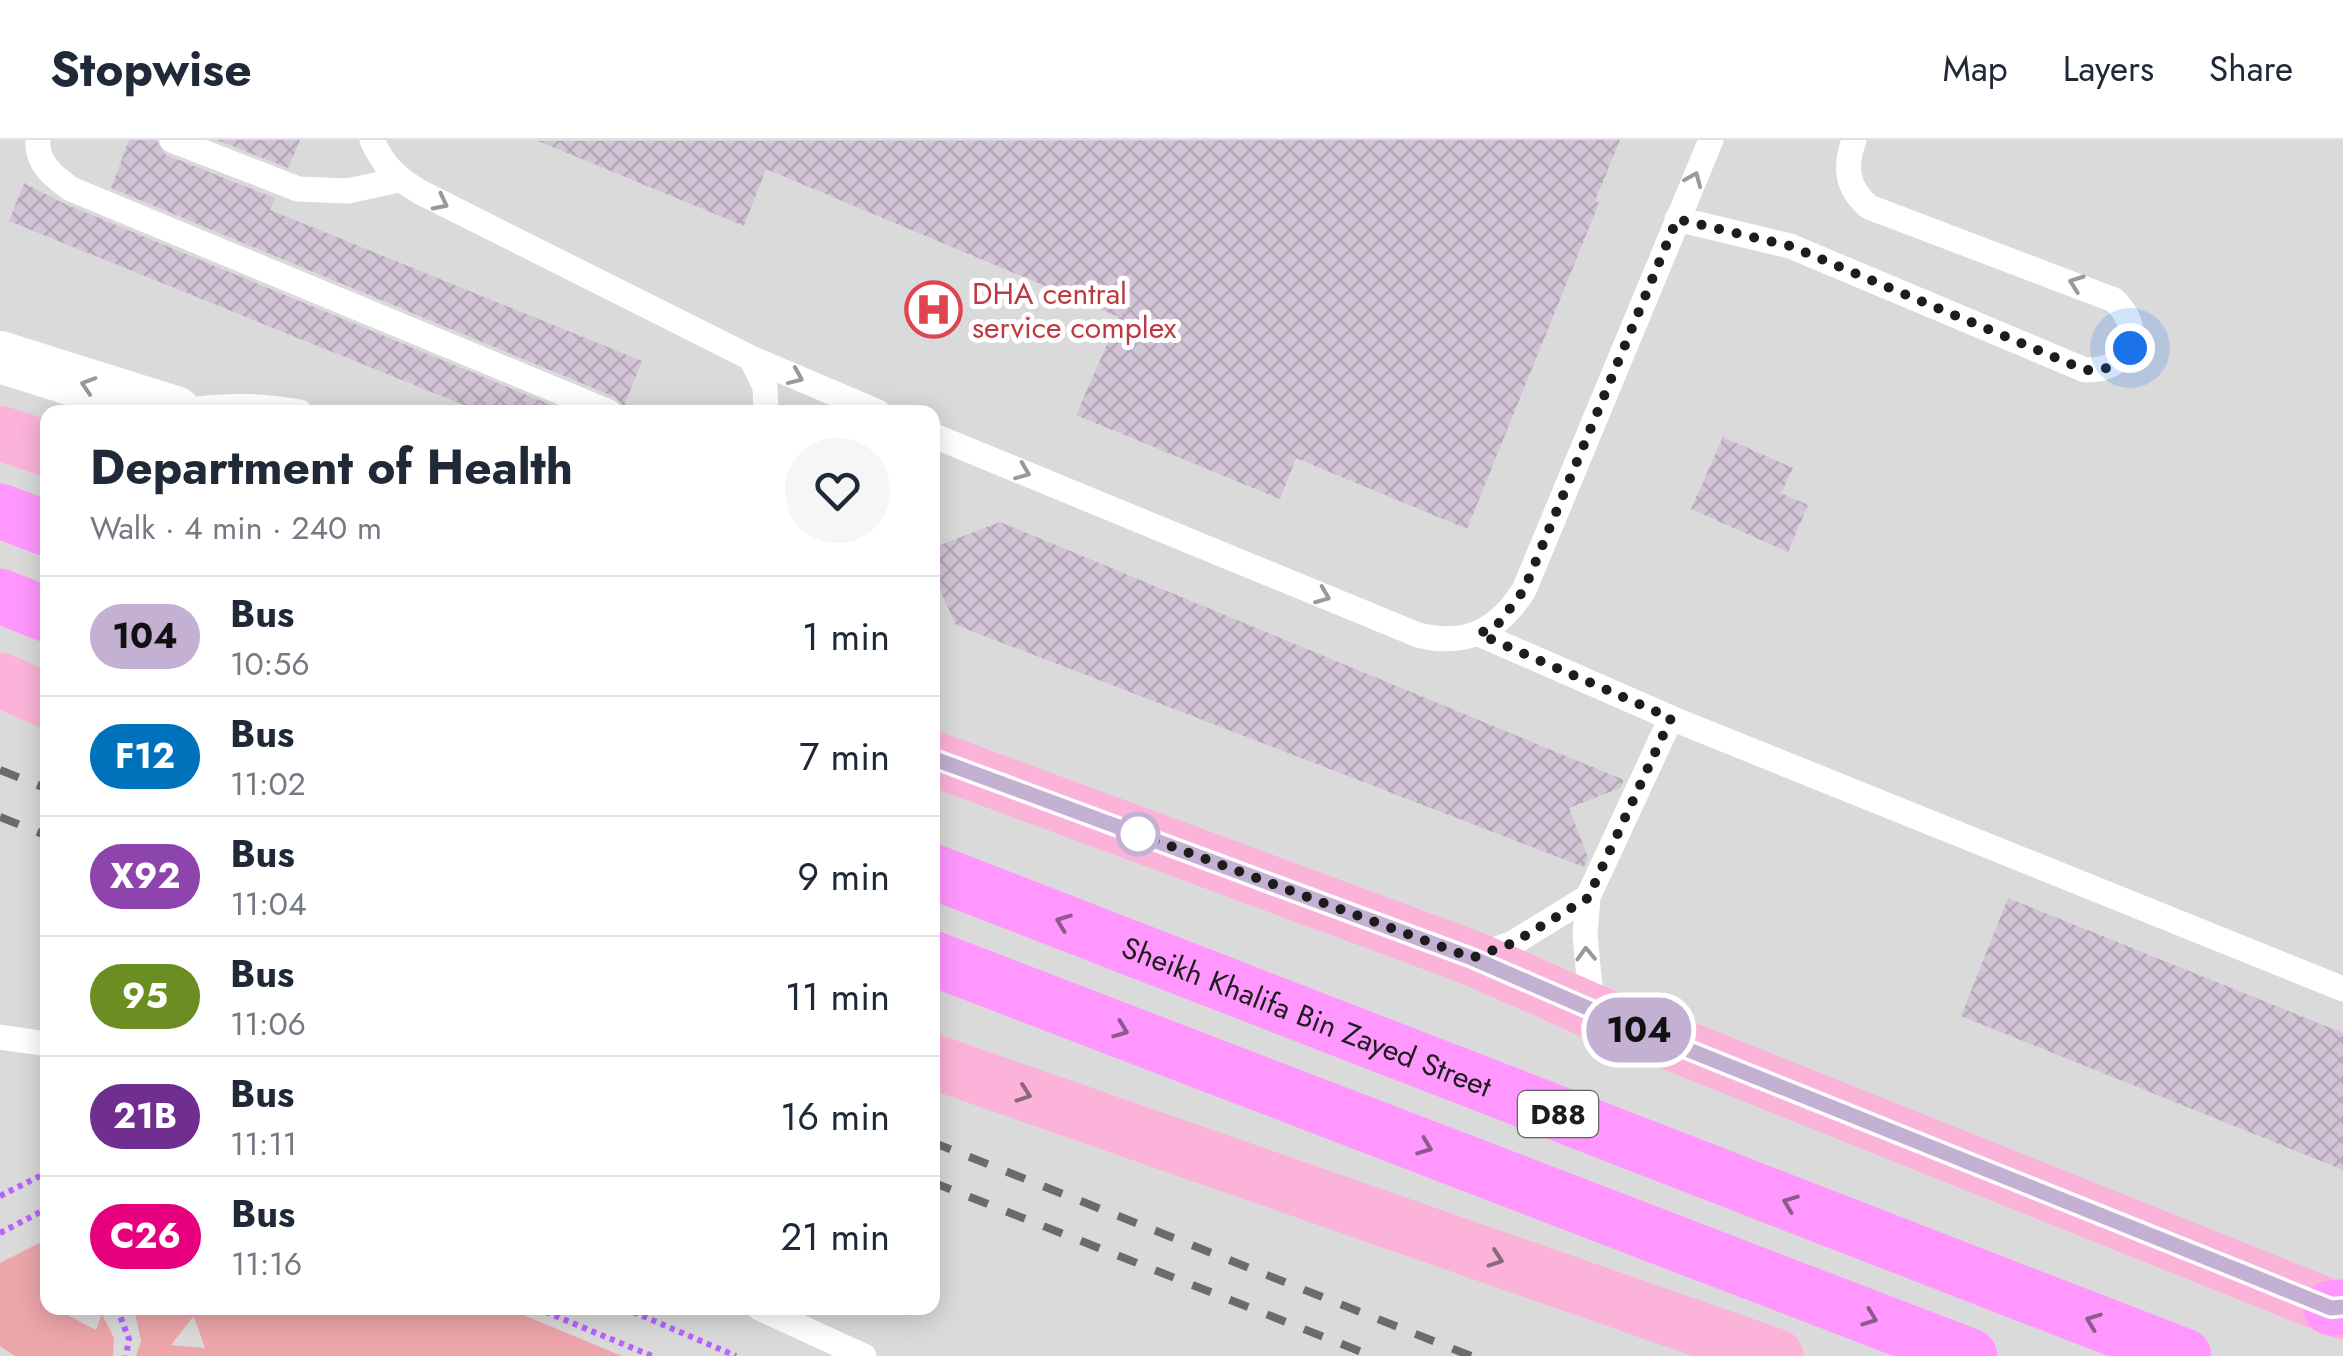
<!DOCTYPE html>
<meta charset="utf-8">
<style>
body{margin:0;font-family:Jost,sans-serif;background:#f6f6f7;color:#1f2937;height:100vh;display:flex;flex-direction:column;font-size:38px;white-space:nowrap}
*{box-sizing:border-box;margin:0}
p{font-size:32px;color:#747a83}
.icon{flex:none;width:55px;height:55px;fill:none;stroke:currentColor;stroke-width:2;stroke-linecap:round;stroke-linejoin:round}
.map{position:relative;flex:1;overflow:hidden}
.panel{position:absolute;left:40px;top:265px;width:900px;height:910px;display:flex;flex-direction:column;background:#fff;border-radius:20px;box-shadow:0 5px 25px #0003}
.panel>*{flex:none}
.badge{padding:0 20px;border-radius:32px;font-size:35px;line-height:65px}
.you{position:absolute;width:50px;height:50px;margin:-25px;border:8px solid #fff;border-radius:50%;background:#1a73e8;box-shadow:0 0 0 15px #1a73e833}
.map>.badge{position:absolute;translate:-50% -50%;box-shadow:0 0 0 5px #fff}
.round{display:grid;place-items:center;flex:none;width:105px;height:105px;border-radius:52px;background:#f6f6f7}
.headline{display:flex;align-items:center;justify-content:space-between;height:170px;padding:0 50px}
h1{font-size:48px;font-weight:700;line-height:75px}
ul{padding:0;list-style:none}
li{display:flex;align-items:center;gap:30px;height:120px;padding:0 50px;border-top:2px solid #e0e1e3}
li div{flex:1}
li b{display:block;font-size:38px}
li em{font-style:normal}
li .badge{min-width:110px;font-weight:700;text-align:center}
header{display:flex;align-items:center;gap:60px;box-sizing:border-box;height:140px;padding:0 50px;background:#fff;border-bottom:2px solid #e0e1e3}
header strong{font-size:48px}
nav{display:flex;gap:55px;margin-inline-start:auto;font-size:35px}
.map>svg:first-child{display:block}
</style>
<header>
<strong>Stopwise</strong>
<nav><a>Map</a><a>Layers</a><a>Share</a></nav>
</header>
<div class="map">
<svg width="2343" height="1216" viewBox="0 0 2343 1216">
<defs>
<pattern id="building-cross-hatch" width="8" height="8" patternUnits="userSpaceOnUse" patternTransform="scale(2.5)"><rect width="8" height="8" fill="#d3c3d6"/><path d="M0 0l8 8M0 8l8-8" fill="none" stroke="#b5a7b7"/></pattern>
</defs>
<rect width="100%" height="100%" fill="#efe2ee"/>
<!-- residential -->
<path fill="#dbdadb" fill-rule="evenodd" d="M 0,0 L 2343,0 L 2343,1216 L 0,1216 ZM 48,272 L 932,272 L 932,1168 L 48,1168 Z"/>
<!-- garden -->
<path fill="#eca5a9" fill-rule="evenodd" d="M 47,1099 L 47,1155 L 41,1161 L 96,1190 L 102,1174 L 114,1198 L 113,1216 L 15,1216 L 0,1206 L 0,1123 Z
M 134,1168 L 507,1168 L 622,1216 L 136,1216 L 141,1201 ZM 194,1177 L 205,1208 L 171,1205 L 193,1177 Z"/>
<!-- building -->
<path fill="url(#building-cross-hatch)" d="M 129,0 L 156,0 L 166,15 L 275,58 L 270,70 L 642,221 L 624,266 L 615,257 L 111,48 Z
M 217,0 L 300,0 L 288,28 Z
M 1620,0 L 1595,61 L 1599,63 L 1467,389 L 1296,318 L 1280,359 L 1076,275 L 1119,177 L 766,29 L 744,86 L 538,1 Z
M 24,43 L 65,64 L 568,272 L 481,272 L 9,81 Z
M 1723,297 L 1793,328 L 1781,353 L 1808,365 L 1788,412 L 1691,369 Z
M 1000,382 L 1624,640 L 1620,648 L 1569,668 L 1588,718 L 1584,727 L 956,485 L 932,432 L 932,408 Z
M 2008,758 L 2343,893 L 2343,1030 L 1961,876 Z"/>
<g fill="none" stroke-linecap="round" stroke-linejoin="round">
<!-- path -->
<path stroke="#b763ff" stroke-width="6" stroke-dasharray="5 5" stroke-linecap="butt" d="M 0,1056 L 48,1032
M 0,1093 L 48,1068
M 117,1168 L 129,1199 L 126,1216
M 536,1168 L 652,1216
M 624,1168 L 736,1216"/>
<!-- service -->
<path stroke="#fff" stroke-width="25" d="M 38,0 C 36,23 54,37 71,49 L 609,272
M 172,0 L 298,49 L 348,51 L 398,40
M 372,0 C 383,25 396,38 420,52 L 751,218 L 878,272
M 1677,79 L 1790,106 L 2085,230 C 2130,231 2147,191 2114,160 L 1869,67 C 1847,48 1844,28 1854,0
M 751,218 L 765,247 L 766,272
M 175,272 C 219,265 256,264 300,272
M 932,295 L 1418,495 C 1466,507 1498,491 1524,450 L 1711,0
M 1479,494 L 1671,578 L 2343,849
M 1478,816 L 1513,803 L 1588,757
M 1592,869 L 1585,795 L 1588,757 L 1671,578
M 0,897 L 48,904
M 759,1168 L 864,1216"/>
<!-- minor -->
<path stroke="#fff" stroke-width="52" d="M 0,217 L 175,272"/>
<!-- secondary -->
<path stroke="#fcb3d9" stroke-width="55" d="M 0,293 L 48,309
M 0,540 L 48,561
M 932,618 L 1472,818 L 1592,871 L 2343,1172
M 932,921 L 1776,1216"/>
<!-- primary -->
<g stroke="#ff97ff" stroke-width="55">
<path d="M 0,371 L 48,389"/>
<path d="M 0,456 L 48,475"/>
<path id="s1" d="M 932,731 L 2184,1216"/>
<path d="M 932,818 L 1970,1216"/>
<path d="M 2331,1168 L 2343,1167"/>
</g>
<!-- rail -->
<path stroke="#6b6b6b" stroke-width="8" stroke-dasharray="20 20" stroke-linecap="butt" d="M 0,630 L 48,649
M 0,677 L 48,696
M 932,1002 L 1471,1216
M 932,1042 L 1372,1216"/>
</g>
<!-- one-way arrows -->
<defs><path id="oneway-chevron" d="M-2-3.5L2.5 0L-2 3.5" fill="none" stroke-width="1.6" stroke-linecap="round" stroke-linejoin="round" transform="scale(2.5)"/></defs>
<g stroke="#999">
<use href="#oneway-chevron" transform="translate(1694 39) rotate(-67)"/>
<use href="#oneway-chevron" transform="translate(441 63) rotate(27)"/>
<use href="#oneway-chevron" transform="translate(2076 143) rotate(-160)"/>
<use href="#oneway-chevron" transform="translate(796 237) rotate(23)"/>
<use href="#oneway-chevron" transform="translate(88 245) rotate(-162)"/>
<use href="#oneway-chevron" transform="translate(1023 332) rotate(22)"/>
<use href="#oneway-chevron" transform="translate(1323 456) rotate(22)"/>
<use href="#oneway-chevron" transform="translate(1586 814) rotate(-92)"/>
</g>
<g stroke="#8e5a8e">
<use href="#oneway-chevron" transform="translate(1063 782) rotate(-159)"/>
<use href="#oneway-chevron" transform="translate(1121 890) rotate(21)"/>
<use href="#oneway-chevron" transform="translate(1425 1007) rotate(21)"/>
<use href="#oneway-chevron" transform="translate(1790 1063) rotate(-159)"/>
<use href="#oneway-chevron" transform="translate(1870 1178) rotate(21)"/>
<use href="#oneway-chevron" transform="translate(2093 1181) rotate(-159)"/>
</g>
<g stroke="#8c687b">
<use href="#oneway-chevron" transform="translate(1024 954) rotate(19)"/>
<use href="#oneway-chevron" transform="translate(1496 1119) rotate(19)"/>
</g>
<g fill="none" stroke-linecap="round" stroke-linejoin="round">
<defs>
<path id="line" d="M 932,618 L 1472,818 L 1629,886 L 2257,1138 L 2331,1168 L 2343,1167"/>
</defs>
<!-- line casing -->
<use href="#line" stroke="#fff" stroke-width="22"/>
<!-- line -->
<use href="#line" stroke="#c4b0d2" stroke-width="15"/>
<!-- walk -->
<path stroke="#1d1d1d" stroke-width="10" stroke-dasharray="0 18" d="M 1138,694 L 1472,818 L 1513,803 L 1588,758 L 1671,578 L 1479,494 L 1498,484 L 1524,450 L 1677,79 L 1790,106 L 2085,230 C 2107,231 2118,226 2130,208"/>
</g>
<!-- icons -->
<defs>
<symbol id="hospital-ring" viewBox="-11 -11 22 22"><circle r="9.5" fill="#fff" stroke="#e0444e" stroke-width="1.5"/><path d="M-5-5h3v3.5h4V-5h3V5h-3V1.5h-4V5h-3Z" fill="#e0444e"/></symbol>
</defs>
<g fill-rule="evenodd">
<use href="#hospital-ring" x="902" y="138" width="63" height="63"/>
</g>
<!-- markers -->
<circle fill="#fff" stroke="#c4b0d2" stroke-width="5" cx="1138" cy="694" r="20"/>
<g text-anchor="middle" dominant-baseline="central" stroke-width="10" stroke-linejoin="round" paint-order="stroke">
<!-- shield labels -->
<rect fill="#fff" stroke="#616161" stroke-width="2.5" x="1518" y="951" width="80" height="46" rx="8"/>
<g font-size="28" font-weight="bold" fill="#1d1d1d">
<text x="1558" y="974">D88</text>
</g>
<!-- health labels -->
<g font-size="30" fill="#be3a42" stroke="#fff" text-anchor="start">
<text x="972" y="153">DHA central<tspan x="972" dy="34">service complex</tspan></text>
</g>
<!-- street labels -->
<g font-size="30" fill="#1d1d1d" stroke="#fff">
<text stroke="none"><textPath href="#s1" startOffset="402">Sheikh Khalifa Bin Zayed Street</textPath></text>
</g>
</g>
</svg>
<div class="you" style="left:2130px;top:208px"></div>
<b class="badge" style="left:1639px;top:890px;background:#c4b0d2;color:#111">104</b>
<section class="panel">
<div class="headline"><div><h1>Department of Health</h1><p>Walk · 4 min · 240 m</p></div><a class="round"><svg class="icon" aria-label="heart" viewBox="0 0 24 24"><path d="M12 20l-8-8c-3-5 5-10 8-4 3-6 11-1 8 4z"/></svg></a></div>
<ul>
<li><span class="badge" style="background:#c4b0d2;color:#111">104</span><div><b>Bus</b><p>10:56</p></div><em>1 min</em></li>
<li><span class="badge" style="background:#0072bc;color:#fff">F12</span><div><b>Bus</b><p>11:02</p></div><em>7 min</em></li>
<li><span class="badge" style="background:#8e44ad;color:#fff">X92</span><div><b>Bus</b><p>11:04</p></div><em>9 min</em></li>
<li><span class="badge" style="background:#6b8e23;color:#fff">95</span><div><b>Bus</b><p>11:06</p></div><em>11 min</em></li>
<li><span class="badge" style="background:#6f2e90;color:#fff">21B</span><div><b>Bus</b><p>11:11</p></div><em>16 min</em></li>
<li><span class="badge" style="background:#e6007e;color:#fff">C26</span><div><b>Bus</b><p>11:16</p></div><em>21 min</em></li>
</ul>
</section>
</div>
